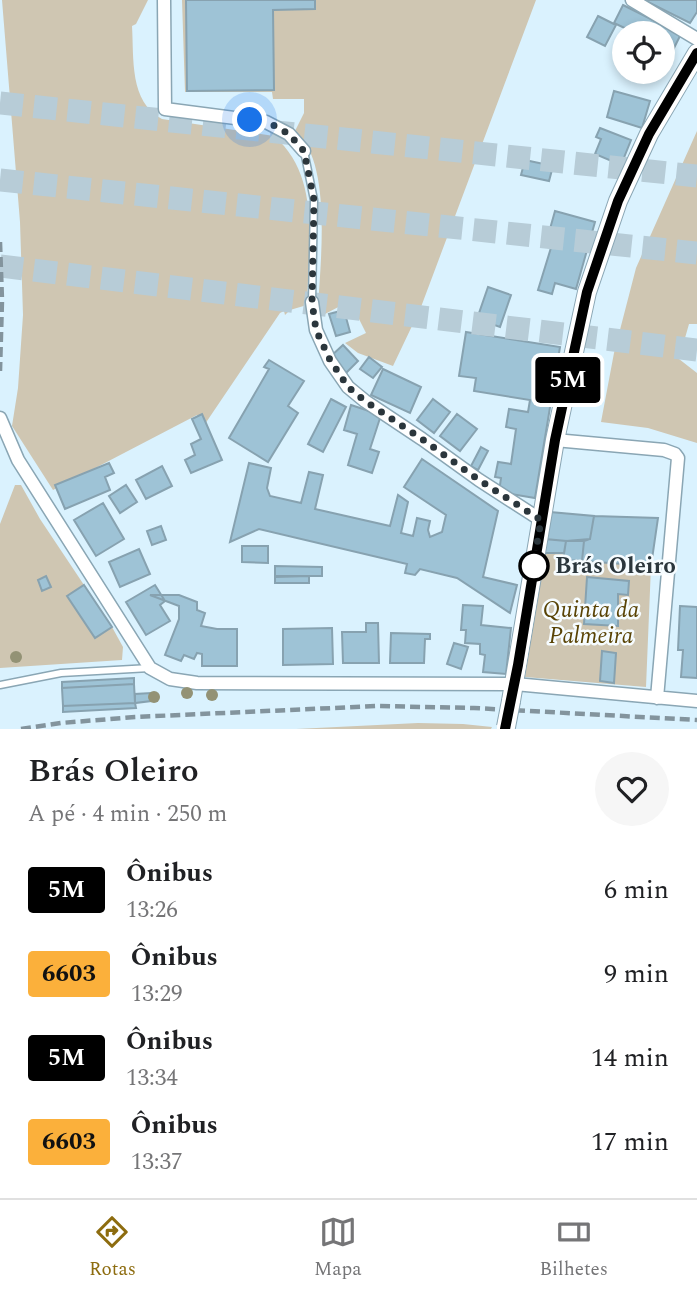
<!DOCTYPE html>
<html lang="pt">
<meta charset="utf-8">
<style>
body{margin:0;font-family:Spectral,serif;background:#f6f6f6;color:#202124;height:100vh;display:flex;flex-direction:column;font-size:26px;white-space:nowrap}
*{box-sizing:border-box;margin:0}
p{font-size:23px;color:#757577}
.icon{flex:none;width:38px;height:38px;fill:none;stroke:currentColor;stroke-width:2;stroke-linecap:round;stroke-linejoin:round}
.map{position:relative;height:729px;overflow:hidden}
.side{display:flex;flex-direction:column;background:#fff;flex:1}
.side>*{flex:none}
.badge{padding:0 14px;border-radius:5px;font-size:24px;line-height:46px}
.fabs{position:absolute;left:612px;top:21px;display:grid;gap:14px}
.fabs a{display:grid;place-items:center;width:63px;height:63px;border-radius:50%;background:#fff;box-shadow:0 4px 10px #0003;font-size:35px}
.you{position:absolute;width:35px;height:35px;margin:-18px;border:5px solid #fff;border-radius:50%;background:#1a73e8;box-shadow:0 0 0 10px #1a73e833}
.map>.badge{position:absolute;translate:-50% -50%;box-shadow:0 0 0 4px #fff}
.round{display:grid;place-items:center;flex:none;width:74px;height:74px;border-radius:37px;background:#f6f6f6}
.headline{display:flex;align-items:center;justify-content:space-between;height:119px;padding:0 28px}
h1{font-size:33px;font-weight:600;line-height:52px}
ul{padding:0;list-style:none}
li{display:flex;align-items:center;gap:21px;height:84px;padding:0 28px}
li div{flex:1}
li b{display:block;font-size:26px}
li em{font-style:normal}
li .badge{min-width:77px;font-weight:700;text-align:center}
.tab-bar{display:flex;justify-content:space-around;align-items:center;height:98px;border-top:2px solid #e0e0e0;background:#fff;font-size:19px;color:#757577}
.tab-bar a{display:grid;justify-items:center;gap:4px}
.tab-bar .on{color:#8d6c0f}
.map>svg:first-child{display:block}
</style>
<div class="map">
<svg width="697" height="729" viewBox="0 0 697 729">
<rect width="100%" height="100%" fill="#daf2fe"/>
<!-- green -->
<path fill="#cfc6b2" d="M 2,0 L 148,0 L 136,24 L 132,26 C 134,58 129,102 162,119 L 274,136 C 322,177 308,248 307,305 L 290,310 L 285,315 L 284,311 L 280,313 L 205,424 L 197,415 L 53,490 L 12,426 L 18,388 L 23,315 L 20,222 Z
M 182,0 L 536,0 L 421,307 L 393,366 L 358,353 L 345,343 L 366,333 L 350,301 L 323,315 L 318,309 C 320,264 333,161 295,131 L 304,113 L 304,99 L 273,99 L 272,92 L 185,92 Z
M 697,131 L 697,324 L 689,324 L 679,359 L 697,373 L 697,443 L 648,428 L 601,422 L 614,353 L 636,268 Z
M 15,485 L 21,485 L 40,519 L 84,585 L 68,596 L 95,637 L 112,627 L 123,647 L 122,660 L 0,668 L 0,524 Z
M 543,553 L 564,553 L 564,560 L 651,566 L 646,687 L 525,677 Z
M 418,723 L 463,724 L 492,727 L 491,729 L 296,729 Z"/>
<!-- building -->
<path fill="#9ec3d6" stroke="#87a2b0" stroke-width="2" d="M 186,0 L 315,0 L 315,9 L 273,10 L 274,90 L 187,91 Z
M 644,0 L 697,0 L 697,12 L 690,23 Z
M 623,5 L 681,34 L 670,56 L 663,52 L 663,33 L 635,33 L 614,23 Z
M 598,16 L 616,25 L 605,46 L 587,37 Z
M 614,91 L 650,101 L 642,128 L 607,117 Z
M 600,128 L 631,140 L 621,165 L 595,154 L 601,139 L 596,137 Z
M 525,160 L 553,166 L 549,181 L 521,175 Z
M 555,211 L 595,222 L 576,289 L 555,283 L 552,294 L 538,290 L 554,238 L 548,236 Z
M 488,287 L 511,295 L 500,327 L 477,319 Z
M 344,310 L 350,332 L 336,336 L 329,314 Z
M 466,332 L 560,347 L 535,498 L 499,492 L 501,478 L 495,477 L 498,462 L 511,464 L 516,429 L 506,427 L 509,409 L 528,412 L 530,400 L 474,391 L 476,378 L 459,376 Z
M 343,345 L 358,361 L 346,373 L 331,356 Z
M 369,357 L 382,367 L 373,378 L 360,369 Z
M 269,360 L 304,381 L 288,406 L 298,413 L 268,462 L 229,438 L 269,369 L 264,367 Z
M 383,369 L 421,387 L 410,413 L 371,395 Z
M 331,399 L 346,407 L 323,452 L 308,444 Z
M 433,399 L 450,412 L 434,433 L 417,420 Z
M 351,405 L 381,415 L 370,449 L 379,452 L 372,473 L 348,465 L 357,434 L 344,430 Z
M 202,414 L 222,460 L 191,473 L 185,460 L 195,455 L 191,444 L 201,439 L 192,419 Z
M 457,414 L 477,429 L 460,451 L 440,436 Z
M 481,447 L 488,451 L 478,470 L 471,466 Z
M 422,459 L 498,511 L 483,577 L 517,585 L 510,613 L 457,578 L 420,569 L 415,575 L 405,573 L 407,564 L 259,529 L 230,542 L 249,463 L 271,468 L 267,488 L 270,496 L 301,503 L 309,472 L 323,475 L 315,509 L 390,526 L 398,495 L 408,502 L 401,533 L 413,536 L 417,518 L 430,521 L 428,530 L 430,537 L 442,532 L 446,515 L 404,487 Z
M 109,463 L 114,473 L 105,477 L 110,490 L 65,509 L 55,485 Z
M 162,466 L 172,486 L 146,499 L 136,480 Z
M 126,485 L 137,502 L 120,513 L 109,496 Z
M 103,503 L 124,539 L 96,556 L 74,520 Z
M 550,512 L 594,516 L 590,539 L 566,541 L 545,539 Z
M 594,516 L 658,518 L 651,566 L 582,561 L 584,541 L 590,539 Z
M 161,526 L 166,540 L 152,545 L 147,531 Z
M 545,539 L 566,541 L 564,553 L 543,553 Z
M 566,541 L 584,541 L 582,561 L 563,560 Z
M 242,546 L 268,546 L 268,563 L 242,562 Z
M 139,549 L 150,574 L 120,587 L 109,562 Z
M 275,566 L 322,567 L 322,576 L 275,576 Z
M 46,576 L 51,587 L 42,591 L 38,580 Z
M 309,576 L 309,583 L 275,583 L 275,577 Z
M 587,577 L 629,581 L 628,595 L 618,594 L 618,626 L 584,624 Z
M 84,585 L 112,627 L 95,638 L 67,596 Z
M 155,585 L 165,601 L 160,605 L 170,621 L 146,635 L 126,602 Z
M 150,595 L 179,595 L 197,602 L 197,610 L 205,613 L 201,626 L 217,629 L 237,629 L 237,666 L 202,666 L 202,654 L 197,653 L 194,659 L 184,655 L 181,661 L 165,655 L 179,619 L 179,606 Z
M 463,605 L 483,606 L 481,625 L 511,628 L 506,674 L 483,672 L 485,655 L 480,654 L 480,644 L 465,643 L 466,630 L 461,630 Z
M 680,606 L 697,607 L 697,678 L 681,677 L 683,650 L 678,650 Z
M 366,623 L 378,623 L 379,663 L 343,663 L 342,632 L 366,632 Z
M 332,628 L 333,664 L 283,665 L 283,629 Z
M 391,633 L 430,634 L 430,639 L 425,639 L 424,663 L 390,663 Z
M 454,643 L 468,647 L 461,669 L 447,664 Z
M 602,651 L 616,653 L 614,683 L 600,681 Z
M 134,678 L 134,684 L 62,688 L 62,682 Z
M 134,684 L 135,703 L 63,706 L 62,688 Z
M 151,693 L 151,701 L 135,703 L 135,694 Z
M 135,703 L 136,708 L 63,712 L 63,706 Z"/>
<g fill="none" stroke-linecap="round" stroke-linejoin="round">
<!-- motorway-tunnel -->
<path stroke="#b7ccd7" stroke-width="23" stroke-dasharray="23 11" stroke-linecap="butt" d="M 0,103 L 697,176
M 0,180 L 697,253
M 0,266 L 697,350"/>
<defs>
<path id="service" d="M 304,151 L 314,200 L 312,302
M 0,685 L 61,673 L 150,668"/>
<path id="minor" d="M 164,0 L 165,109 L 266,122 L 289,134 L 304,151
M 632,0 L 697,39
M 312,302 L 316,330 L 330,361 L 348,387 L 365,401 L 422,439 L 479,480 L 541,520
M 0,418 L 18,460 L 150,668 L 170,679 L 197,683 L 515,684 L 697,701
M 555,440 L 664,450 L 675,454 L 678,458 L 657,698"/>
<path id="secondary" d="M 511,701 L 555,440 L 587,292 L 618,201 L 649,134 L 697,53"/>
</defs>
<!-- service casing -->
<use href="#service" stroke="#8aa6b4" stroke-width="9"/>
<!-- minor casing -->
<use href="#minor" stroke="#8aa6b4" stroke-width="15"/>
<!-- secondary casing -->
<use href="#secondary" stroke="#8aa6b4" stroke-width="20"/>
<!-- service -->
<use href="#service" stroke="#fff" stroke-width="6"/>
<!-- minor -->
<use href="#minor" stroke="#fff" stroke-width="12"/>
<!-- secondary -->
<use href="#secondary" stroke="#fff" stroke-width="18"/>
<!-- rail -->
<path stroke="#83949d" stroke-width="4.5" stroke-dasharray="10 5" stroke-linecap="butt" d="M 0,242 L 2,300 L 0,371
M 21,729 L 61,723 L 135,717 L 377,706 L 474,708 L 697,720"/>
<defs>
<path id="secondary-bridge" d="M 506,727 L 511,701"/>
</defs>
<!-- secondary-bridge casing -->
<use href="#secondary-bridge" stroke="#8aa6b4" stroke-width="20" stroke-linecap="butt"/>
<!-- secondary-bridge -->
<use href="#secondary-bridge" stroke="#fff" stroke-width="18"/>
</g>
<!-- trees -->
<g fill="#939275">
<circle cx="16" cy="657" r="6"/>
<circle cx="187" cy="693" r="6"/>
<circle cx="212" cy="695" r="6"/>
<circle cx="154" cy="697" r="6"/>
</g>
<g fill="none" stroke-linecap="round" stroke-linejoin="round">
<defs>
<path id="line" d="M 505,729 L 518,665 L 555,440 L 587,292 L 618,201 L 649,134 L 697,53"/>
</defs>
<!-- line casing -->
<use href="#line" stroke="#fff" stroke-width="16"/>
<!-- line -->
<use href="#line" stroke="#000" stroke-width="10"/>
<!-- walk -->
<path stroke="#2b363c" stroke-width="7" stroke-dasharray="0 12.6" d="M 250,120 L 266,121 L 289,134 L 304,151 L 314,200 L 312,302 L 316,330 L 330,360 L 348,387 L 365,401 L 422,439 L 479,480 L 541,520 L 533,569 L 534,566"/>
</g>
<!-- markers -->
<circle fill="#fff" stroke="#000" stroke-width="3.5" cx="534" cy="566" r="14"/>
<g text-anchor="middle" dominant-baseline="central" stroke-width="5" stroke-linejoin="round" paint-order="stroke">
<!-- stop labels -->
<g font-size="23" font-weight="bold" fill="#2b363c" stroke="#f6fcff" text-anchor="start">
<text x="555" y="566">Brás Oleiro</text>
</g>
<!-- park labels -->
<g font-size="23" font-style="italic" fill="#594305" stroke="#f6fcff">
<text x="591" y="610">Quinta da<tspan x="591" dy="26">Palmeira</tspan></text>
</g>
</g>
</svg>
<div class="fabs">
<a><svg class="icon" aria-label="locate" viewBox="0 0 24 24"><circle cx="12" cy="12" r="6"/><path d="M12 2v4M12 18v4M2 12h4M18 12h4"/></svg></a>
</div>
<div class="you" style="left:250px;top:120px"></div>
<b class="badge" style="left:568px;top:380px;background:#000;color:#fff">5M</b>
</div>
<section class="side">
<div class="headline"><div><h1>Brás Oleiro</h1><p>A pé · 4 min · 250 m</p></div><a class="round"><svg class="icon" aria-label="heart" viewBox="0 0 24 24"><path d="M12 20l-8-8c-3-5 5-10 8-4 3-6 11-1 8 4z"/></svg></a></div>
<ul>
<li><span class="badge" style="background:#000;color:#fff">5M</span><div><b>Ônibus</b><p>13:26</p></div><em>6 min</em></li>
<li><span class="badge" style="background:#fbb03b;color:#111">6603</span><div><b>Ônibus</b><p>13:29</p></div><em>9 min</em></li>
<li><span class="badge" style="background:#000;color:#fff">5M</span><div><b>Ônibus</b><p>13:34</p></div><em>14 min</em></li>
<li><span class="badge" style="background:#fbb03b;color:#111">6603</span><div><b>Ônibus</b><p>13:37</p></div><em>17 min</em></li>
</ul>
</section>
<nav class="tab-bar">
<a class="on"><svg class="icon" aria-label="directions" viewBox="0 0 24 24"><path d="M12 3l9 9-9 9-9-9zM9 14v-3h6M13 9l2 2-2 2"/></svg>Rotas</a>
<a><svg class="icon" aria-label="map" viewBox="0 0 24 24"><path d="M3 6l6-2 6 2 6-2v14l-6 2-6-2-6 2zM9 4v14M15 6v14"/></svg>Mapa</a>
<a><svg class="icon" aria-label="tickets" viewBox="0 0 24 24"><path d="M3 7h18v10H3zM15 7v10"/></svg>Bilhetes</a>
</nav>
